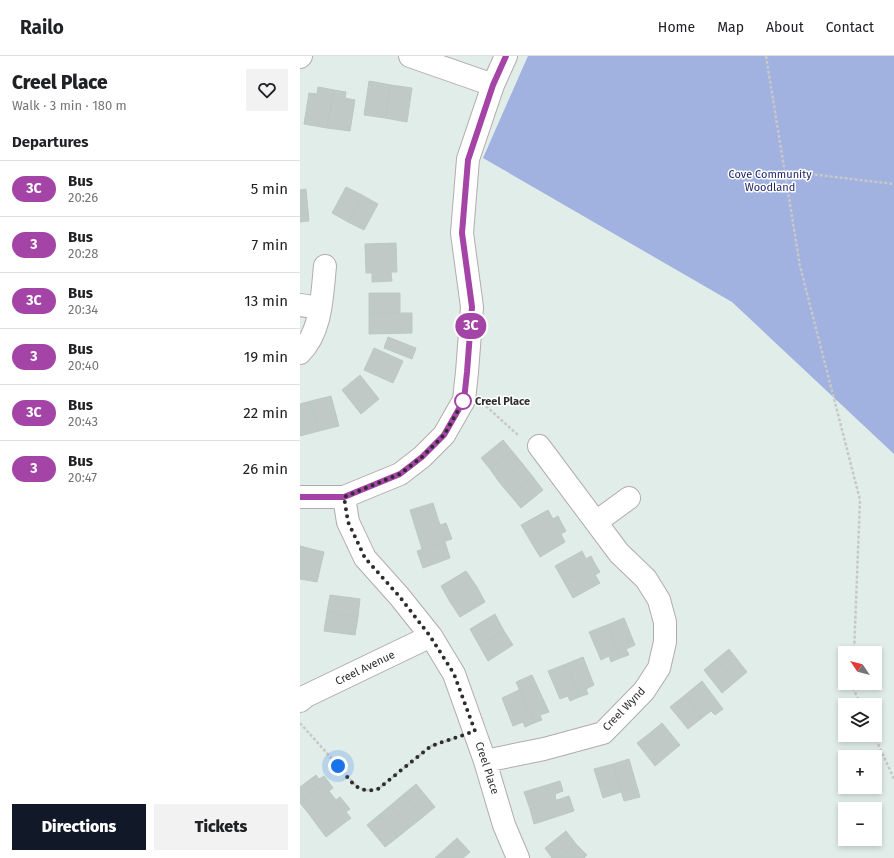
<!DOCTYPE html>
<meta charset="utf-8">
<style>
body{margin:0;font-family:"Fira Sans",sans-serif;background:#f2f2f2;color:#202124;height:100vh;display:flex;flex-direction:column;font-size:15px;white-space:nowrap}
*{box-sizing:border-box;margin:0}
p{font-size:13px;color:#757577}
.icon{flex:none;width:22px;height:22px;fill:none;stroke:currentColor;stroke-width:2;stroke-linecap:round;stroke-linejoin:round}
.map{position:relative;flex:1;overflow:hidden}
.drawer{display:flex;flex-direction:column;background:#fff;width:300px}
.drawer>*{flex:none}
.badge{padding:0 8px;border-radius:13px;font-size:14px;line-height:26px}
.needle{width:26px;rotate:305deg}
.fabs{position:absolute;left:538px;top:590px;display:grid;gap:8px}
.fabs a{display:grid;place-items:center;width:44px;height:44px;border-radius:0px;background:#fff;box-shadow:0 2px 6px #0003;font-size:20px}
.you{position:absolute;width:20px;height:20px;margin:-10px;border:3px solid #fff;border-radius:50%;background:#1a73e8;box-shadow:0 0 0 6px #1a73e833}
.map>.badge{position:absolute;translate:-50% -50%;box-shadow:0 0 0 2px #fff}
h2{padding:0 12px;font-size:15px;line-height:36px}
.round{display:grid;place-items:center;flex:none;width:42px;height:42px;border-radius:0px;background:#f2f2f2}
.headline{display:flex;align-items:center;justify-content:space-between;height:68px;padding:0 12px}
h1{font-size:19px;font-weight:800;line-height:30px}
.action{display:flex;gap:8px;margin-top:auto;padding:8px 12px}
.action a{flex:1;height:46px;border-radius:0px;background:#111827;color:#fff;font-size:16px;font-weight:800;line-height:46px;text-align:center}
.action a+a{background:#f2f2f2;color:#202124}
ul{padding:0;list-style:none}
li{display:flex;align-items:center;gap:12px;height:56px;padding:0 12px;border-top:1px solid #e0e0e0}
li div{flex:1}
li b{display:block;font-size:15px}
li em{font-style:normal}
li .badge{min-width:44px;font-weight:700;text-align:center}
header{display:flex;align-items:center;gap:24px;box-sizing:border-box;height:56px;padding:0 20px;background:#fff;border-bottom:1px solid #e0e0e0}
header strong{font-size:19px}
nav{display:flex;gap:22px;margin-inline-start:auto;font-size:14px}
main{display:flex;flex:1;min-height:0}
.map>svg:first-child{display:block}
</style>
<header>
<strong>Railo</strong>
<nav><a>Home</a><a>Map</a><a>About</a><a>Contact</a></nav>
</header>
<main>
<section class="drawer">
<div class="headline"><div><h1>Creel Place</h1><p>Walk · 3 min · 180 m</p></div><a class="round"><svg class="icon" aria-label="heart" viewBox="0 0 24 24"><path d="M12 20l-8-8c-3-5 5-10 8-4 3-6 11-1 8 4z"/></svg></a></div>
<h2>Departures</h2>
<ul>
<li><span class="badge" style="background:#a444a6;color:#fff">3C</span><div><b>Bus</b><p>20:26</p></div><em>5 min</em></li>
<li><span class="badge" style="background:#a444a6;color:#fff">3</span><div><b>Bus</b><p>20:28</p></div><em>7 min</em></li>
<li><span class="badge" style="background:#a444a6;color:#fff">3C</span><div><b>Bus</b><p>20:34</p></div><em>13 min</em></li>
<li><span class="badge" style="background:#a444a6;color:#fff">3</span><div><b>Bus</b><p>20:40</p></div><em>19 min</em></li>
<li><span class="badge" style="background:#a444a6;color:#fff">3C</span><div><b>Bus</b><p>20:43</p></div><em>22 min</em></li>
<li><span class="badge" style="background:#a444a6;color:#fff">3</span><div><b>Bus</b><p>20:47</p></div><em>26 min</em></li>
</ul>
<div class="action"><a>Directions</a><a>Tickets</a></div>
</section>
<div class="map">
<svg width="594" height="802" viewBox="0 0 594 802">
<rect width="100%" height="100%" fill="#e1ede9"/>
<!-- green -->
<path fill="#a1b1e0" d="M 228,0 L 594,0 L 594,398 L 432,246 L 183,102 Z"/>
<!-- building -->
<path fill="#c0c9c6" stroke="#bac9c5" d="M 69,25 L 91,29 L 85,62 L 64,59 Z
M 91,29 L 112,32 L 107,66 L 85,62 Z
M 18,31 L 34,34 L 27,72 L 4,68 L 9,37 L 17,38 Z
M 34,34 L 46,36 L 45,42 L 55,44 L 50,75 L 27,72 Z
M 46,131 L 62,139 L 48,166 L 32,157 Z
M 6,133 L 9,165 L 0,166 L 0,134 Z
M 62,139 L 78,148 L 64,174 L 48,166 Z
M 96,187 L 97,216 L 91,216 L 92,225 L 72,226 L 72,217 L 66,217 L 65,188 Z
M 69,237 L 100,237 L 100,257 L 69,258 Z
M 100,257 L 112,257 L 112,277 L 69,278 L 69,258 Z
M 88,281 L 116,292 L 112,303 L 84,292 Z
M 74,292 L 103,305 L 93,327 L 64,314 Z
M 60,319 L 79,343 L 61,358 L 42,334 Z
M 31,340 L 39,370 L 19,375 L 11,345 Z
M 11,345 L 19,375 L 0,380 L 0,348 Z
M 203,384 L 212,395 L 190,413 L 181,402 Z
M 212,395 L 222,407 L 199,426 L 190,413 Z
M 222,407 L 233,421 L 210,439 L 199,426 Z
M 233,421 L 243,434 L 221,452 L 210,439 Z
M 133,447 L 140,469 L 146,467 L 152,483 L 122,493 L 110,454 Z
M 248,454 L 253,463 L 258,460 L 262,468 L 231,486 L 221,469 Z
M 262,468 L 266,475 L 261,478 L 265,486 L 240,501 L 231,486 Z
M 145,486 L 150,502 L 123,512 L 117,495 Z
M 0,490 L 24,496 L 17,526 L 0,523 Z
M 282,495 L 286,503 L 291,500 L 295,508 L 264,526 L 255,510 Z
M 295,508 L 300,516 L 295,519 L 300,527 L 273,542 L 264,526 Z
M 166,515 L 177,531 L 150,546 L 141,530 Z
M 177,531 L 185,546 L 160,561 L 150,546 Z
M 30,539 L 60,543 L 58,561 L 27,556 Z
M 27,556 L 58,561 L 55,579 L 24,575 Z
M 195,558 L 204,575 L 179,589 L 170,573 Z
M 324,562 L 335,589 L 326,593 L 329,599 L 320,602 L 307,569 Z
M 307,569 L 320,602 L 311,606 L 309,600 L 301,604 L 289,576 Z
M 204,575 L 213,589 L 188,605 L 179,589 Z
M 429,593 L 447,616 L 435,626 L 417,603 Z
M 283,601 L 294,629 L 286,633 L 288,638 L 279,641 L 266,608 Z
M 417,603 L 435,626 L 422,637 L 404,614 Z
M 266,608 L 279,641 L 270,645 L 268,640 L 260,643 L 248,615 Z
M 232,619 L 249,656 L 240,659 L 242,664 L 234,667 L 216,626 Z
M 402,625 L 423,653 L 415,659 L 411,655 L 402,662 L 385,639 Z
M 219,634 L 234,667 L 225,671 L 223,666 L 213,670 L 202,642 Z
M 385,639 L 402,662 L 388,673 L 370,651 Z
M 362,667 L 380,689 L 368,699 L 350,677 Z
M 350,677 L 368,699 L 355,710 L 337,687 Z
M 329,703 L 340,741 L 324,745 L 313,708 Z
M 313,708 L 321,736 L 303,742 L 294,713 Z
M 16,719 L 19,723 L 24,720 L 28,725 L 0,747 L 0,731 Z
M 28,725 L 33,732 L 29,735 L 32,739 L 9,758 L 0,747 Z
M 260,725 L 263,735 L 255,738 L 256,744 L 230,753 L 224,736 Z
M 116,728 L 135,751 L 123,761 L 104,738 Z
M 104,738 L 123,761 L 109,772 L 91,749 Z
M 32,739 L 36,744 L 40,741 L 45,747 L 17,769 L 9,758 Z
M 269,740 L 274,755 L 234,768 L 230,753 Z
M 45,747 L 50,753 L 46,756 L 51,762 L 26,781 L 17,769 Z
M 91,749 L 109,772 L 98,781 L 79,759 Z
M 79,759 L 98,781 L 85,791 L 67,769 Z
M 266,775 L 276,788 L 259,802 L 252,802 L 245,792 Z
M 157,782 L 170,796 L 163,802 L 135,802 Z
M 276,788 L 287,799 L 284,802 L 259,802 Z"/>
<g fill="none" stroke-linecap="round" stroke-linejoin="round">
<defs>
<path id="minor" d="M 110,0 L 193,29
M 0,1 L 1,0
M 0,249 L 20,252
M 0,297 C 22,275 22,239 25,210
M 0,441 L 44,441 L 100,418 L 122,401 L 144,379 L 164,344 L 167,316 L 172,251 L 162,177 L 168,103 L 193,29 L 206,0
M 44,441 L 48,466 L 65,502 L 99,540 L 131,580 L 154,618 L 185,705 L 204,769 L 218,802
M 296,466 L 329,442
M 0,645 L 6,640 L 131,580
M 185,705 L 244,693 L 303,677 L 344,635 L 359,612 L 365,586 L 365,566 L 359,544 L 346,523 L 319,497 L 239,390"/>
</defs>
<!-- minor casing -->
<use href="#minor" stroke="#b4aaab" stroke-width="24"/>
<!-- path -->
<path stroke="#c8c8c8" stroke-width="2.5" stroke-dasharray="3 2" stroke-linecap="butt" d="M 466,0 L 500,210 L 560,444 L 554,597
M 485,115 L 594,128
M 186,350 L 219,380
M 552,627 L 552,630 L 561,649
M 0,667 L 57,731 C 65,735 70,735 78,733 L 131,690 L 153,683
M 574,679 L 594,723"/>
<!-- minor -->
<use href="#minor" stroke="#fff" stroke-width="22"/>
</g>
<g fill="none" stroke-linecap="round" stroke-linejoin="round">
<defs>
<path id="line" d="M 0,441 L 44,441 L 100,418 L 122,401 L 144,379 L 164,344 L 167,316 L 172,251 L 162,177 L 168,104 L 193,29 L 206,0"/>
</defs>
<!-- line casing -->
<use href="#line" stroke="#fff" stroke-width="9"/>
<!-- line -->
<use href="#line" stroke="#a444a6" stroke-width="6"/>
<!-- walk -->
<path stroke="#2d2d2d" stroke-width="4" stroke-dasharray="0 7.2" d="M 38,710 C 51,724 56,739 78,733 L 131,690 L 175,675 L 154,618 L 130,580 L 99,540 L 65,502 L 48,466 L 44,441 L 100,418 L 122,401 L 144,379 L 164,344 L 163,345"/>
</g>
<!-- markers -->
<circle fill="#fff" stroke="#a444a6" stroke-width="2" cx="163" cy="345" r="8"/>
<g text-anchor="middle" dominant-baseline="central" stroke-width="3" stroke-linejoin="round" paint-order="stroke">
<!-- park labels -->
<g font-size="11" fill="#202867" stroke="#fff">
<text x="470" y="118">Cove Community<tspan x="470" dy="13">Woodland</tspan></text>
</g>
<!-- stop labels -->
<g font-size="11" font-weight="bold" fill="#2d2d2d" stroke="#fff" text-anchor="start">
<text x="175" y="345">Creel Place</text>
</g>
<!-- street labels -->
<g font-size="11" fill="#2d2d2d" stroke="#fff">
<text transform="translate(65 612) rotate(-26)">Creel Avenue</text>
<text transform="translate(324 653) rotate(-46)">Creel Wynd</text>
<text transform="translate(187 712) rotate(72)">Creel Place</text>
</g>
</g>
</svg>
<div class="fabs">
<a><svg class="needle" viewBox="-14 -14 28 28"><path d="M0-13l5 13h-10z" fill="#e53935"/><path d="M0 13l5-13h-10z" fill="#757577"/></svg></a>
<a><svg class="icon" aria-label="layers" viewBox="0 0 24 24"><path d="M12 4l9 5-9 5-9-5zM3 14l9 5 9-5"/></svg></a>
<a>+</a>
<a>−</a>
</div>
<div class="you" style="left:38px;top:710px"></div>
<b class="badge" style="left:171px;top:270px;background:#a444a6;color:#fff">3C</b>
</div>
</main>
